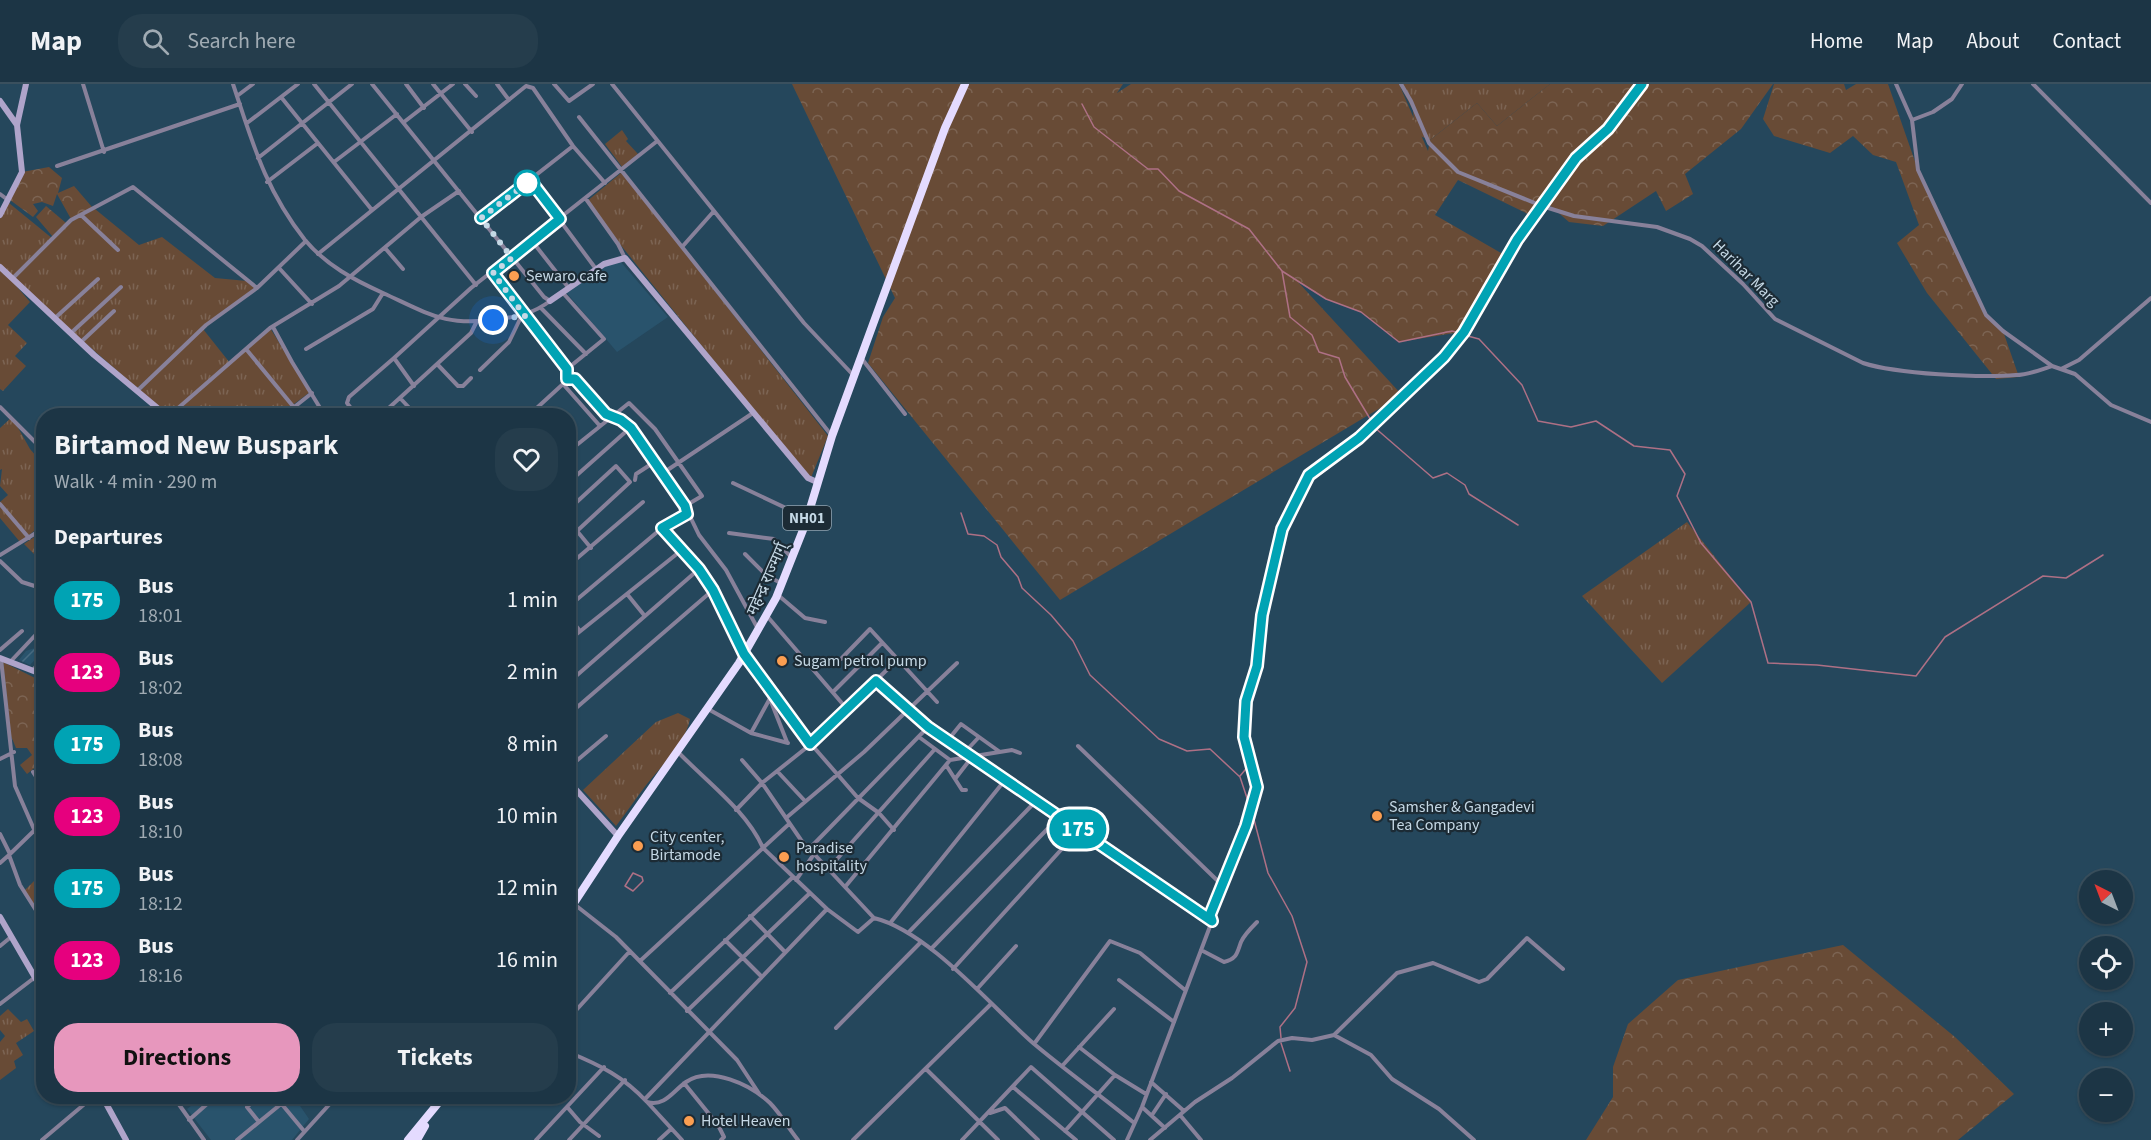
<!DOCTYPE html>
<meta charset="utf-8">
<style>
body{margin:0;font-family:"Source Sans 3","Noto Sans Devanagari",sans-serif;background:#253d4c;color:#f1f3f6;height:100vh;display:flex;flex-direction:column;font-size:22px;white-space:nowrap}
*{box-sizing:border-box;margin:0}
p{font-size:20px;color:#a0abb3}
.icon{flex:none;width:33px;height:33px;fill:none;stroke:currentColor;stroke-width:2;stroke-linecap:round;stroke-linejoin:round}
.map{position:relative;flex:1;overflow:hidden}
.panel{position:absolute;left:36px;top:324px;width:540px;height:696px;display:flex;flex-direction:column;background:#1c3545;border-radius:24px;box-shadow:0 2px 4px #0004,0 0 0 2px #3a505e}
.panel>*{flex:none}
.badge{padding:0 12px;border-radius:20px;font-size:21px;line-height:39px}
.needle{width:39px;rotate:318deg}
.controls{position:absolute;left:2079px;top:786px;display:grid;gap:12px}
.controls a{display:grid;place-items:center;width:54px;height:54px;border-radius:50%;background:#1c3545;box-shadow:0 2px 4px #0004,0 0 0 2px #3a505e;font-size:30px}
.you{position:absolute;width:30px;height:30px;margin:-15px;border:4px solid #fff;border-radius:50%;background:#1a73e8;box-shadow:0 0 0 9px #1a73e833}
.map>.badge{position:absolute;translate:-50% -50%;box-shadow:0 0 0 3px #fff}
h2{padding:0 18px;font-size:22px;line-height:54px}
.round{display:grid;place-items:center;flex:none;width:63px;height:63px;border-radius:24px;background:#253d4c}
.overview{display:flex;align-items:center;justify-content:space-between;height:102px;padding:0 18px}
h1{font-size:28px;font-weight:700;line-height:45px}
.button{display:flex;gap:12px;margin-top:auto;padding:12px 18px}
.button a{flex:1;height:69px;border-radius:24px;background:#e797bd;color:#111;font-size:24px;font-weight:700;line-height:69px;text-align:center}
.button a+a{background:#253d4c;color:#f1f3f6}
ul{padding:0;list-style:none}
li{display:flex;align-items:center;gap:18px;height:72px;padding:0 18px}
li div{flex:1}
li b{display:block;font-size:22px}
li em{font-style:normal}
li .badge{min-width:66px;font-weight:700;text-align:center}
header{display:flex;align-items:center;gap:36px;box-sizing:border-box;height:84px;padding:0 30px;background:#1c3545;border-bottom:2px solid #3a505e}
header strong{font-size:28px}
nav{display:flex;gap:33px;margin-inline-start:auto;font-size:21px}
.search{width:420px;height:54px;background:#253d4c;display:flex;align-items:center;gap:15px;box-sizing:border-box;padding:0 21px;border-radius:24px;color:#a0abb3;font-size:22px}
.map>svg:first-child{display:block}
</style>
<header>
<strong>Map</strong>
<div class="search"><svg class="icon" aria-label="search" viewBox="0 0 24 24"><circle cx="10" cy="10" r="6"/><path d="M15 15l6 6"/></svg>Search here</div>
<nav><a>Home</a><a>Map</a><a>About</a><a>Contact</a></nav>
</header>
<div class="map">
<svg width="2151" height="1056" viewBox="0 0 2151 1056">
<defs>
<pattern id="industrial-furrows" width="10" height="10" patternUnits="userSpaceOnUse" patternTransform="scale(1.5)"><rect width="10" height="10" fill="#29536c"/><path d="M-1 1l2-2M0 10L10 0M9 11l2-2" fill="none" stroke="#476b81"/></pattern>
<pattern id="grass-tufts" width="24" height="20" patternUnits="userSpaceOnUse" patternTransform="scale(1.5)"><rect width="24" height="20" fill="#684b36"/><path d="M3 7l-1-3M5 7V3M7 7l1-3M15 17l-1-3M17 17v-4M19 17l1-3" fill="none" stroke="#7c6453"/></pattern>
<pattern id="forest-crowns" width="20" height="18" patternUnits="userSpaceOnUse" patternTransform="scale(1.5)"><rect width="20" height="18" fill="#684b36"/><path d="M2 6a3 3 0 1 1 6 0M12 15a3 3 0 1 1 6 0" fill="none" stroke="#7c6453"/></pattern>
</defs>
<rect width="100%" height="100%" fill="#25475c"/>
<!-- built -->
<path fill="#29536c" d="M 620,177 L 668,233 L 617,268 L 566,208 L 605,182 Z
M 202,1013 L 294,1013 L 309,1035 L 292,1056 L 211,1056 L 187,1025 Z"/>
<!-- industrial -->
<path fill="url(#industrial-furrows)" d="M 35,564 L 41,569 L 30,581 L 19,576 L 26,567 Z"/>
<!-- grass -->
<path fill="url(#grass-tufts)" d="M 1399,0 L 1550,0 L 1497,42 L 1477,19 L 1430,56 L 1415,50 L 1413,26 Z
M 622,46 L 628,55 L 626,57 L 638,70 L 622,83 L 605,60 Z
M 622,88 L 828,352 L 810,396 L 586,118 Z
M 9,119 L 53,155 L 74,136 L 95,125 L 139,161 L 162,153 L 215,194 L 247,197 L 257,204 L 203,245 L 230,279 L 270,244 L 310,308 L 286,326 L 290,331 L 248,331 L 237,322 L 225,331 L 167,331 L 139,308 L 186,260 L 137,304 L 6,190 L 30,218 L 8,241 L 27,259 L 15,272 L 26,282 L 3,307 L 0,305 L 0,132 Z
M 12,333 L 30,365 L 43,380 L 43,440 L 20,458 L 0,434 L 0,418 L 8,411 L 0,402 L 2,385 L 0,386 L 0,344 Z
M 1687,438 L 1751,518 L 1662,599 L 1582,512 Z
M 678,629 L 690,635 C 685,660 662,681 647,700 C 636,714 627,728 616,742 L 583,706 L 656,638 Z
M 37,794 L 43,802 L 39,811 L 43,807 L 43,825 L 37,830 L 24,807 Z
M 8,925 L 21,938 L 27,935 L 34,947 L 16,959 L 23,971 L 14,977 L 16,984 L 0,996 L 0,958 L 5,952 L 0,946 L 0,932 Z"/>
<!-- forest -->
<path fill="url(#forest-crowns)" d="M 792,0 L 1123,0 L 1117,9 L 1131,0 L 1399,0 L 1428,67 L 1430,56 L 1477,19 L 1497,42 L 1550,0 L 1773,0 L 1741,45 L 1685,90 L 1693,110 L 1666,127 L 1656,107 L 1603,142 L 1569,138 L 1546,118 L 1534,133 L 1458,96 L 1435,131 L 1508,173 L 1461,248 L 1399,258 L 1361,228 L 1326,215 L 1298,198 L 1402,311 L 1060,516 L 868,279 L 883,233 L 895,214 Z
M 1774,0 L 1844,0 L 1846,6 L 1856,0 L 1888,0 L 1918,86 L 1986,231 L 2003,247 L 2019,293 L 1996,295 L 1927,209 L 1897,159 L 1919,141 L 1896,78 L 1873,71 L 1853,52 L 1830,69 L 1774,52 L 1763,35 Z
M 49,83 L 62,94 L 58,109 L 74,102 L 92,123 L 71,135 L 57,110 L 53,122 L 42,118 L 33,120 L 38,127 L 33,133 L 10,116 L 22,88 Z
M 46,122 L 66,139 L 53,153 L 36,133 Z
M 43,447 L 43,479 L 24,460 Z
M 3,578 L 43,598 L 43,677 L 27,690 L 20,681 L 32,671 L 27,664 L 16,664 L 11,652 Z
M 1843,861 L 1955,953 L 2014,1010 L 1958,1056 L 1586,1056 L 1613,1013 L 1613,983 L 1628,940 L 1678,896 Z"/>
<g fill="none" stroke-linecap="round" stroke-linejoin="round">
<!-- stream -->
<path stroke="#ae7085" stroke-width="1.5" d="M 1082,20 L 1094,43 L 1148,85 L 1158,85 L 1179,107 L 1249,145 L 1282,187 L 1290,233 L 1312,251 L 1319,268 L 1339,274 L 1345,293 L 1372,338
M 1282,187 L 1326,215 L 1361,228 L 1399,258 L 1452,247 L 1460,249
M 1464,251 L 1479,255 L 1522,301 L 1538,337 L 1571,343 L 1596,337 L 1634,362 L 1670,366 L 1685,390 L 1677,412 L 1701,459 L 1751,518 L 1768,579 L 1817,581 L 1916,592 L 1945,553 L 2043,492 L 2066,494 L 2103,471
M 1374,343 L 1433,394 L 1447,389 L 1465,401 L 1469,410 L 1518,441
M 961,429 L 968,450 L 984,452 L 997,461 L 1001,473 L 1018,493 L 1022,504 L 1051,531 L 1073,557 L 1090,591 L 1159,655 L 1187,667 L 1210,665 L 1240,693 L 1250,723
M 1252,675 L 1248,649 L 1250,620 L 1257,597 L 1266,533 L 1286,445 L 1312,397 L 1375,347
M 1240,692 L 1250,680
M 1252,728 L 1268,789 L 1292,832 L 1307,878 L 1295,924 L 1280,943 L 1281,954
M 633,789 L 642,793 L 643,797 L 633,807 L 625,802 Z
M 1281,959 L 1290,987"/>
<!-- street -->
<path stroke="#88819a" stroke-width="4" d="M 83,0 L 104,68
M 233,0 C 253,60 265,105 305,156 C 326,181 354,196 383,209 C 431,231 446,243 500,235 C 520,232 534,229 550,217 L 544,213 L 372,0
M 314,0 L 476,201
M 406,0 L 424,24
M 433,0 L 472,48
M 465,0 L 476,12
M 497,0 L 509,16
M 554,0 L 569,17 L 593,0
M 612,0 L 804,239 L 855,293
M 1401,0 L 1411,17 L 1429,59 L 1458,88 L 1542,122 L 1574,132 L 1657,143 L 1690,155 L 1702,162 L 1743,200 L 1775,235 L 1863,279 C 1897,290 1980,294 2016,291 C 2028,291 2040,286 2052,282
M 1896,0 L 1912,36 L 1918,86 L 1986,231 L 2003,247 L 2052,282 L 2075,290 L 2111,321 L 2151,338
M 2033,0 L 2151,119
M 237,12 L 253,0
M 281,13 L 372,126
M 579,33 L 832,352
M 1912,36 L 1933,28 L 1952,15 L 1962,0
M 404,38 L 453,0
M 247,39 L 298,0
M 258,74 L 352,0
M 334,78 L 397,30
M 57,82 L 240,20
M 530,96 L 596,185
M 267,98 L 318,59
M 0,110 L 8,116
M 586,115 L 618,160 L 625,174
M 81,131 L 118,166
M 481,134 L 573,62
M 532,157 L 568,203
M 682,163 L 714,127
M 385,164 L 403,185
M 318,170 L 526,2 L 533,4 L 573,62 L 605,99
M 279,184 L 312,220
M 493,189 L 567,285 L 567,295 L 575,295 L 606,330 L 621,336 L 642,356 L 685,422 L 699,451 L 726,486 L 758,545
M 13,194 L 71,136 L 133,103 L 257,204
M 563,209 L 604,255 L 567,285
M 541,224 L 586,270
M 55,234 L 98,195
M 273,243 L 292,278 L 325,332
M 71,249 L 121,203
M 81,258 L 114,227
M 246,265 L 301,332
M 306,265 L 373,225 L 383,209
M 862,275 L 905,330
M 438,281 L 458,302 L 463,302 L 471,294
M 2061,285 L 2079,276 L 2151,214
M 480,286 L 509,258 L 521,233
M 414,302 L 394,274 L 471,204 L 656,58
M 137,307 L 206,241 L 257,204 L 306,157
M 400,314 L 417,332
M 0,323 L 44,367
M 169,332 L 270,244 L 339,202 L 421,133 L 459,107
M 283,332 L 312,309
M 357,332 L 347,319 L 349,313 L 394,274
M 380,332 L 471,249 L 476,239
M 528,332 L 563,300 L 600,342
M 568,368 L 629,319 L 655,345 L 702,412 L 685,422
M 663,389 L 753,329
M 635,396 L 636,390 L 656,377
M 568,399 L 631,343
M 733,399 L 807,434
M 0,420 L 29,454
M 568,426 L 616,382 L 630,398 L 577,447 L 591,464
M 662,444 L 699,485
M 729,449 L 774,455 L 791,473
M 745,470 L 767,492 L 781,499
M 0,471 L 44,444
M 0,477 L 22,498 L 44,505
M 568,482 L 643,418
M 627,510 L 644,531
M 778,511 L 805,534 L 825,538
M 568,523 L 662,444 L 687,430
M 568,532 L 580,547
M 767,532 L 847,625
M 568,557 L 683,465
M 0,566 L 22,547
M 1,575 L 15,702 L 44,768
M 841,575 L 870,545 L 937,618
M 11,577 L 44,542
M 33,586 L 44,573
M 876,597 L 928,643 L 1211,837
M 568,599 L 699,485 L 713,506
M 833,608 L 882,559
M 770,615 L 787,658
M 708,625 L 751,649 L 788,659
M 568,631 L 713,506 L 744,570 L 811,660 L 858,714 L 879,729 L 894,746
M 751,649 L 774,607
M 948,656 L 961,640 L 1000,668
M 1078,662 L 1222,801
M 678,668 C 706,697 747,727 763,764 L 827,825 L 858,848 L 874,834
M 965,668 L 979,653
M 0,675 L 14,668
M 742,676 L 762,699 L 801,756 L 874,834 C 928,847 991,922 1033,959 C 1065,986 1100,1011 1133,1038
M 950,676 L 1012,666 L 1020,669
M 946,681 L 962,706 L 966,706
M 568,684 L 606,652
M 777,687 L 805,717
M 33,688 L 44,705
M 955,695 L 972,673
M 736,726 L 762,699 L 811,660 L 898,575
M 786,734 L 864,668 L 957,579
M 0,750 L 10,770
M 810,764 L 928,643
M 9,771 L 44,737
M 0,779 L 9,771 L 20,801 L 44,839
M 829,784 L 935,665
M 796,796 L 812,773
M 845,803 L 950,676 L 919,653
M 574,820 L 616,853 L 737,976 L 760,1011
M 750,832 L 785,868
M 891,838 L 1005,696
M 908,849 L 1036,717
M 725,856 L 761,892
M 0,862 L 11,853
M 931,865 L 1059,733
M 1201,866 L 1224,878 C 1237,875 1237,869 1241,858 C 1244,851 1252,843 1257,838
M 640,877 L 789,740
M 953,885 L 1079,746
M 1119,896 L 1174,938
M 977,905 L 1016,862
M 670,909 L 793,793
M 0,920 L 34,894
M 687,927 L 810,809
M 568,935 L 630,867
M 836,944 L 920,859
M 1334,951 L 1371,971 L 1392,995 L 1439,1025 L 1474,1056
M 1034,960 L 1110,857 L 1140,869 L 1185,906
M 1079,963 L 1115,991 L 1146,1010
M 568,968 C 600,981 624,993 647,1018 C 665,1023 673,1007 686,998 C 710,981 751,1001 770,1019 C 781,1030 788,1044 798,1056
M 1063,981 L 1114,925
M 926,985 L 998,1056
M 1151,998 L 1184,1027
M 684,999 L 718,1041 L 724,1053 L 721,1056
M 1013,1003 L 1076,1056
M 173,1012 L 204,1056
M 275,1012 L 304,1047
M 645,1015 L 827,825
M 648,1019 L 682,1056
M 1142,1023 L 1165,1044
M 568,1024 L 580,1038 L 599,1052
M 990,1029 L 1005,1024 L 1038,1056
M 1152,1031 L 1166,1010
M 1180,1031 L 1201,1056
M 189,1036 L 216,1012
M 259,1038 L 247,1023 L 260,1012
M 1065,1047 L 1115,991
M 42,1056 L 94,1012
M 237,1056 L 281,1020
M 297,1056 L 337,1012
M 536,1056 L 604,983
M 569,1056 L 625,996
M 659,1056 L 671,1045
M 853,1056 L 990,921
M 962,1056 L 1031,983 L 1114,1056
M 1127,1056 L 1142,1023 L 1212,837 L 1210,831 L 1247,742 L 1257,703 L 1244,653 L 1246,617 L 1257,582 L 1262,531 L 1282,445 L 1309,391 L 1359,354 L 1444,273 L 1464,248 L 1517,156 L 1576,74 L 1608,45 L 1642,0
M 1150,1056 L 1195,1018 L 1232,994 L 1278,957 L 1292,954 L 1312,956 L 1334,951 L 1397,889 L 1433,879 L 1479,898 L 1487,895 L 1527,854 L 1563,885"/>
<!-- secondary -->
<path stroke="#afa4ca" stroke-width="6" d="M 0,17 L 17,41
M 0,131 L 22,88 L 17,41 L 26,0
M 0,183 L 94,271 L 167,332
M 550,217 L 604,180 L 625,174 L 808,394 L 817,398
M 0,574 L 44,591
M 568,697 L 618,752
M 0,833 L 44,909
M 102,1012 L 126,1056"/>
<!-- highway -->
<path stroke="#e4dbff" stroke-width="8" d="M 568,828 L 618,752 L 739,579 L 776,514 L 805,441 L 832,352 L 945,44 L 965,0
M 408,1056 L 444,1012
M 417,1056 L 425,1042"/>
</g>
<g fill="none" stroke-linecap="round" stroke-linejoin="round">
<defs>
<path id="line" d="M 481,134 L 530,96 L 560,135 L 493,189 L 567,285 L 567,295 L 575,295 L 606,330 L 621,336 L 631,344 L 685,422 L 687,430 L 662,444 L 699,485 L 713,506 L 744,570 L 810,660 L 876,597 L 928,643 L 1212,837 L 1210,831 L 1246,742 L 1257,703 L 1244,653 L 1246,617 L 1257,582 L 1262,531 L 1282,445 L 1309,391 L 1359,354 L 1444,273 L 1464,248 L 1517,156 L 1576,74 L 1608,45 L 1642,0"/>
</defs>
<!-- line casing -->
<use href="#line" stroke="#fff" stroke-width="14"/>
<!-- line -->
<use href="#line" stroke="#00a3b4" stroke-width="9"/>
<!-- walk -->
<path stroke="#c5d8e5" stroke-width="6" stroke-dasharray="0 10.8" d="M 493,236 L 525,232 L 493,189 L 512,174 L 481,134 L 527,99"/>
</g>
<!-- markers -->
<circle fill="#fff" stroke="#00a3b4" stroke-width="3" cx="527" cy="99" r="12"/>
<g fill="#fb9e51" stroke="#1c2b35" stroke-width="2">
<circle cx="514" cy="192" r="6"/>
<circle cx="782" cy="577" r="6"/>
<circle cx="1377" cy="732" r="6"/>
<circle cx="638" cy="762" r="6"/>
<circle cx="784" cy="773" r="6"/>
<circle cx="689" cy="1037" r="6"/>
</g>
<g text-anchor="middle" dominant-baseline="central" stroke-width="4.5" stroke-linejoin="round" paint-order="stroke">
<!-- shield labels -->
<rect fill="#1c2b35" stroke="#92a4b0" stroke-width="1.5" x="783" y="422" width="48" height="24" rx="4.5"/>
<g font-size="15" font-weight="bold" fill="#c5d8e5">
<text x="807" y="434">NH01</text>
</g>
<!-- street labels -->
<g font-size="16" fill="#c5d8e5" stroke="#1c2b35">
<text transform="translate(1746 189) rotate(45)">Harihar Marg</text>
<text transform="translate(767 495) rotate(-66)">महेन्द्र राज्मार्ग्</text>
</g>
<!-- poi labels -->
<g font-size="16" fill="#c5d8e5" stroke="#1c2b35" text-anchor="start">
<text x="526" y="192">Sewaro cafe</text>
<text x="794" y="577">Sugam petrol pump</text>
<text x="1389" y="723">Samsher &amp; Gangadevi<tspan x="1389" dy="18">Tea Company</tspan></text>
<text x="650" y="753">City center,<tspan x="650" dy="18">Birtamode</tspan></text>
<text x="796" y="764">Paradise<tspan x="796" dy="18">hospitality</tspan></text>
<text x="701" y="1037">Hotel Heaven</text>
</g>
</g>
</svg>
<div class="controls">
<a><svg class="needle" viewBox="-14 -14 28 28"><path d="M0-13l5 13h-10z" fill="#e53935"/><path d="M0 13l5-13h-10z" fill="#a0abb3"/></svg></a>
<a><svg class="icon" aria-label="locate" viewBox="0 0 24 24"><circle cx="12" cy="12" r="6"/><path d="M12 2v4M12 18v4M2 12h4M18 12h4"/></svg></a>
<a>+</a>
<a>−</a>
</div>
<div class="you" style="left:493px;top:236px"></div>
<b class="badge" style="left:1078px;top:745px;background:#00a3b4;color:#fff">175</b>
<section class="panel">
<div class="overview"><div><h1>Birtamod New Buspark</h1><p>Walk · 4 min · 290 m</p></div><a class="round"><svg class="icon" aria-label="heart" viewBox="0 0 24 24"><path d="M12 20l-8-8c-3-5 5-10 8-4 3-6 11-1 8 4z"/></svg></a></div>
<h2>Departures</h2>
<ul>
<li><span class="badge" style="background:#00a3b4;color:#fff">175</span><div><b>Bus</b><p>18:01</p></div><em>1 min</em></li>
<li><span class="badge" style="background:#e6007e;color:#fff">123</span><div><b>Bus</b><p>18:02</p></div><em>2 min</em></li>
<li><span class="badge" style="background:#00a3b4;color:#fff">175</span><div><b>Bus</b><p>18:08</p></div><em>8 min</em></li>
<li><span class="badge" style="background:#e6007e;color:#fff">123</span><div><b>Bus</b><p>18:10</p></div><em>10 min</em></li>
<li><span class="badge" style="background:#00a3b4;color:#fff">175</span><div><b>Bus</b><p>18:12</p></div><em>12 min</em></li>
<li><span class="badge" style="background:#e6007e;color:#fff">123</span><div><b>Bus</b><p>18:16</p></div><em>16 min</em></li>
</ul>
<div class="button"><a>Directions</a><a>Tickets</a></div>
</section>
</div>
